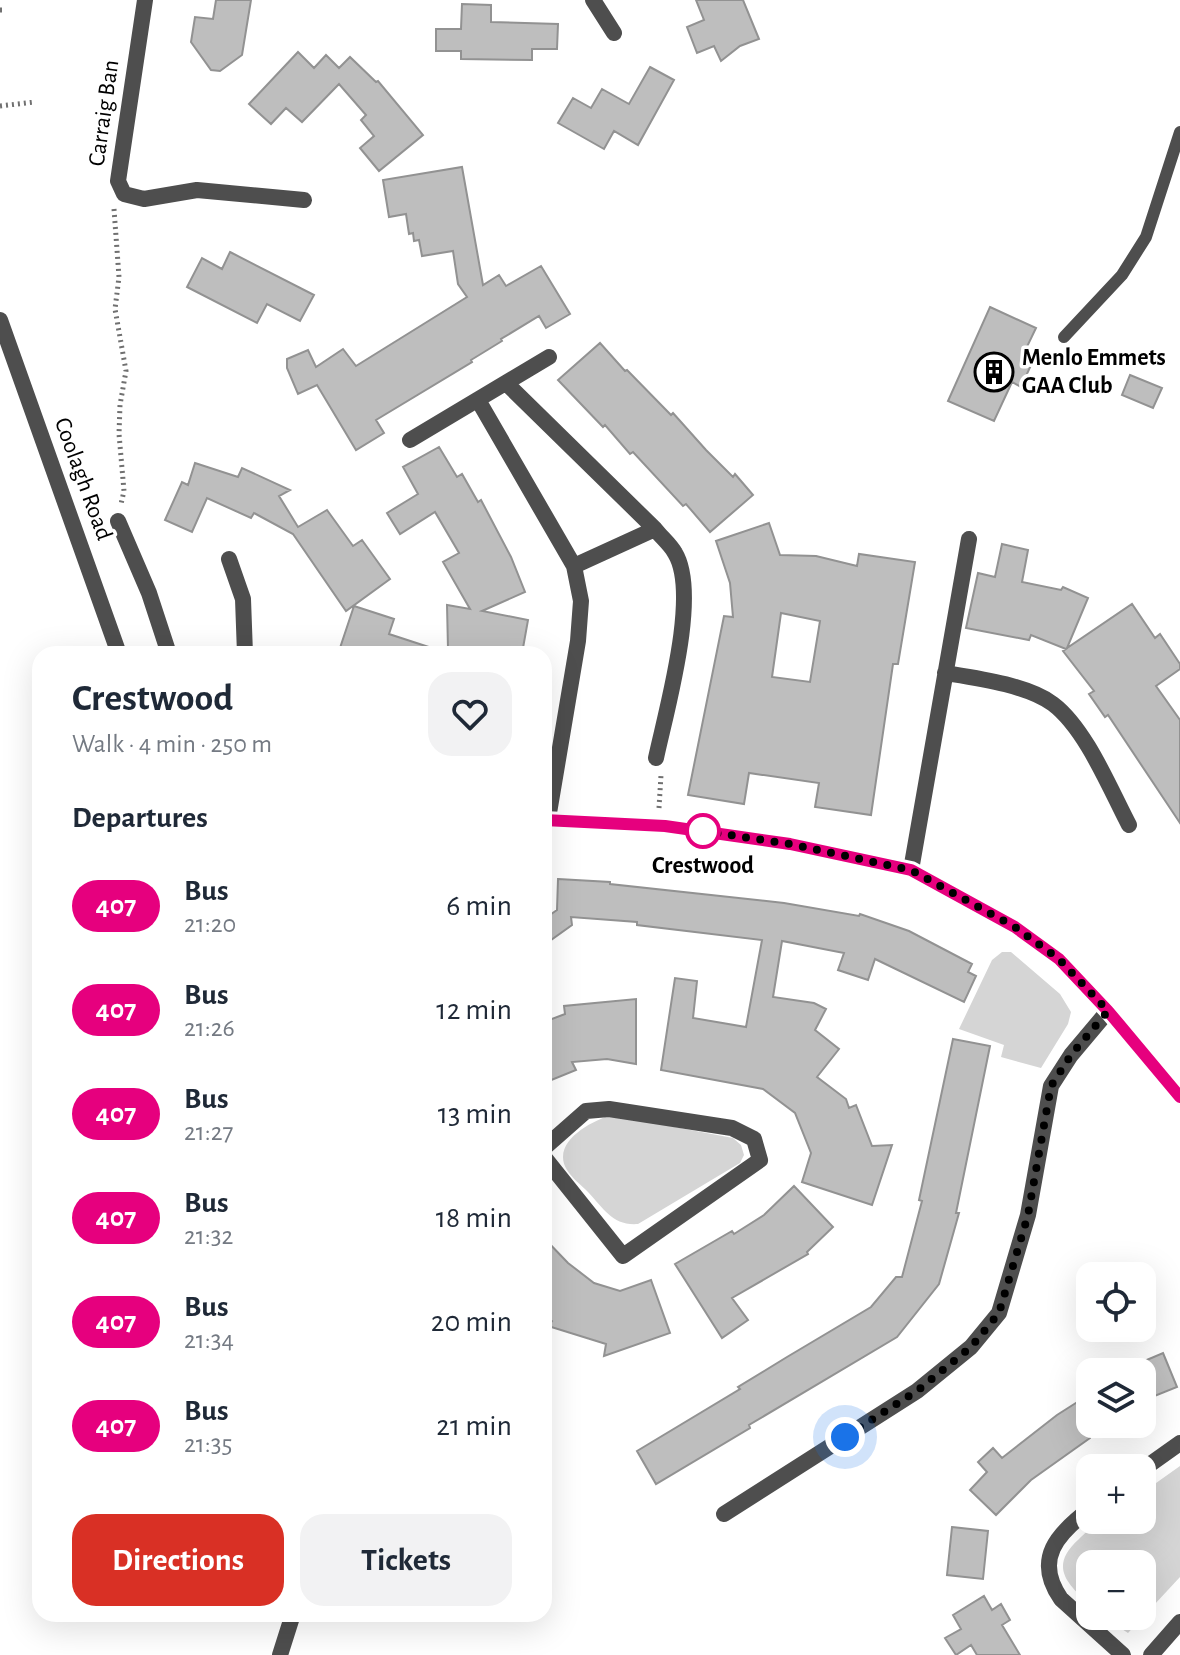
<!DOCTYPE html>
<meta charset="utf-8">
<style>
body{margin:0;font-family:"Alegreya Sans",sans-serif;background:#f2f2f3;color:#1f2937;height:100vh;display:flex;flex-direction:column;font-size:30px;white-space:nowrap}
*{box-sizing:border-box;margin:0}
p{font-size:26px;color:#747a83}
.icon{flex:none;width:44px;height:44px;fill:none;stroke:currentColor;stroke-width:2;stroke-linecap:round;stroke-linejoin:round}
.map{position:relative;flex:1;overflow:hidden}
.side{position:absolute;left:32px;top:646px;width:520px;height:976px;display:flex;flex-direction:column;background:#fff;border-radius:24px;box-shadow:0 8px 32px #0002}
.side>*{flex:none}
.badge{padding:0 16px;border-radius:26px;font-size:28px;line-height:52px}
.tools{position:absolute;left:1076px;top:1262px;display:grid;gap:16px}
.tools a{display:grid;place-items:center;width:80px;height:80px;border-radius:16px;background:#fff;box-shadow:0 8px 32px #0002;font-size:40px}
.you{position:absolute;width:40px;height:40px;margin:-20px;border:6px solid #fff;border-radius:50%;background:#1a73e8;box-shadow:0 0 0 12px #1a73e833}
.map>.badge{position:absolute;translate:-50% -50%;box-shadow:0 0 0 4px #fff}
h2{padding:0 40px;font-size:30px;line-height:72px}
.round{display:grid;place-items:center;flex:none;width:84px;height:84px;border-radius:24px;background:#f2f2f3}
.overview{display:flex;align-items:center;justify-content:space-between;height:136px;padding:0 40px}
h1{font-size:38px;font-weight:700;line-height:60px}
.primary-button{display:flex;gap:16px;margin-top:auto;padding:16px 40px}
.primary-button a{flex:1;height:92px;border-radius:24px;background:#d93025;color:#fff;font-size:32px;font-weight:700;line-height:92px;text-align:center}
.primary-button a+a{background:#f2f2f3;color:#1f2937}
ul{padding:0;list-style:none}
li{display:flex;align-items:center;gap:24px;height:104px;padding:0 40px}
li div{flex:1}
li b{display:block;font-size:30px}
li em{font-style:normal}
li .badge{min-width:88px;font-weight:700;text-align:center}
.map>svg:first-child{display:block}
</style>
<div class="map">
<svg width="1180" height="1655" viewBox="0 0 1180 1655">
<rect width="100%" height="100%" fill="#fff"/>
<!-- green -->
<path fill="#d5d5d5" d="M 1002,952 L 1011,952 L 1060,994 L 1071,1012 L 1068,1024 L 1041,1068 L 1001,1057 L 1004,1045 L 959,1029 L 992,960 Z
M 611,1115 L 733,1138 L 741,1145 L 744,1155 L 740,1163 L 638,1224 C 613,1226 604,1209 588,1192 C 581,1185 572,1178 567,1170 C 550,1142 592,1121 611,1115 Z
M 1180,1466 L 1180,1577 L 1128,1633 L 1102,1616 L 1142,1616 L 1142,1564 L 1090,1564 L 1090,1605 C 1066,1583 1049,1566 1079,1539 C 1085,1533 1096,1523 1104,1520 C 1114,1517 1131,1520 1142,1520 L 1142,1493 Z"/>
<!-- building -->
<path fill="#bebebe" stroke="#929292" stroke-width="2" fill-rule="evenodd" d="M 216,0 L 251,0 L 242,55 L 220,71 L 211,70 L 191,42 L 195,17 L 213,19 Z
M 696,0 L 743,0 L 759,39 L 740,46 L 721,61 L 714,46 L 697,53 L 687,27 L 704,20 Z
M 462,4 L 491,5 L 491,22 L 558,24 L 557,49 L 532,49 L 532,60 L 461,59 L 461,51 L 436,51 L 436,29 L 461,29 Z
M 298,52 L 314,68 L 326,55 L 339,68 L 350,57 L 376,82 L 378,81 L 423,135 L 379,171 L 360,148 L 374,136 L 361,120 L 366,115 L 339,84 L 302,122 L 286,108 L 271,124 L 249,104 Z
M 650,67 L 674,80 L 638,145 L 614,131 L 604,149 L 558,123 L 573,98 L 591,108 L 602,89 L 629,104 Z
M 462,167 L 483,285 L 499,275 L 506,286 L 541,266 L 570,314 L 546,328 L 539,316 L 501,339 L 502,341 L 471,360 L 472,362 L 376,420 L 384,433 L 356,450 L 317,385 L 298,394 L 287,368 L 287,359 L 308,350 L 316,367 L 343,349 L 356,366 L 467,297 L 458,284 L 453,251 L 422,256 L 419,240 L 414,241 L 413,233 L 409,234 L 406,214 L 389,217 L 383,180 Z
M 230,252 L 314,295 L 300,321 L 267,304 L 257,323 L 187,287 L 202,258 L 222,269 Z
M 990,307 L 1036,328 L 1022,357 L 1032,363 L 1021,387 L 1012,382 L 994,421 L 948,401 Z
M 600,343 L 625,371 L 627,370 L 671,415 L 673,413 L 706,450 L 733,477 L 735,474 L 753,495 L 710,532 L 686,504 L 683,506 L 633,452 L 630,454 L 605,425 L 603,427 L 558,380 Z
M 1130,375 L 1162,388 L 1153,408 L 1122,395 Z
M 439,447 L 457,477 L 462,474 L 478,502 L 481,500 L 511,557 L 525,592 L 482,611 L 528,620 L 523,648 L 520,648 L 519,654 L 473,654 L 448,649 L 447,605 L 470,609 L 443,562 L 459,553 L 435,512 L 400,534 L 387,513 L 418,494 L 403,467 Z
M 195,463 L 238,477 L 242,468 L 290,490 L 279,496 L 298,527 L 327,510 L 353,546 L 362,540 L 390,579 L 346,611 L 293,534 L 254,513 L 251,518 L 207,498 L 192,532 L 165,520 L 182,482 L 188,485 Z
M 769,523 L 780,555 L 816,556 L 857,566 L 859,554 L 915,562 L 898,664 L 893,664 L 871,815 L 815,807 L 819,783 L 749,773 L 744,804 L 688,795 L 724,616 L 733,617 L 730,583 L 716,541 ZM 781,613 L 820,621 L 810,682 L 772,677 Z
M 1002,544 L 1028,550 L 1022,582 L 1061,590 L 1063,587 L 1088,598 L 1067,648 L 1132,604 L 1155,638 L 1160,634 L 1180,664 L 1180,669 L 1156,686 L 1180,720 L 1180,823 L 1108,715 L 1105,717 L 1089,694 L 1094,691 L 1063,651 L 1066,649 L 1031,635 L 1029,640 L 966,628 L 978,573 L 995,577 Z
M 354,606 L 394,619 L 389,634 L 438,650 L 438,654 L 338,654 Z
M 558,879 L 610,882 L 610,884 L 784,903 L 859,916 L 860,914 L 909,931 L 972,964 L 968,972 L 976,976 L 964,1002 L 875,959 L 868,980 L 838,970 L 844,953 L 782,941 L 773,997 L 814,1003 L 826,1009 L 815,1030 L 839,1049 L 817,1077 L 846,1099 L 849,1108 L 856,1105 L 872,1146 L 892,1145 L 872,1205 L 802,1182 L 811,1153 L 795,1113 L 763,1089 L 661,1070 L 675,978 L 697,981 L 693,1018 L 746,1027 L 762,940 L 637,925 L 637,922 L 571,917 L 572,925 L 544,945 L 544,919 L 557,910 Z
M 636,999 L 636,1064 L 607,1059 L 572,1062 L 576,1070 L 544,1083 L 544,1022 L 565,1014 L 564,1006 Z
M 953,1039 L 990,1046 L 956,1213 L 959,1213 L 939,1284 L 897,1337 L 749,1425 L 750,1428 L 656,1484 L 637,1451 L 740,1389 L 738,1387 L 787,1357 L 871,1307 L 896,1277 L 902,1277 L 922,1201 L 919,1200 Z
M 794,1186 L 833,1227 L 807,1252 L 808,1254 L 732,1298 L 748,1320 L 722,1338 L 675,1264 L 732,1231 L 734,1234 L 764,1215 Z
M 544,1238 L 568,1263 L 594,1283 L 620,1291 L 651,1280 L 670,1333 L 604,1356 L 606,1344 L 548,1326 L 552,1321 L 544,1314 Z
M 1163,1353 L 1177,1387 L 1142,1401 L 1142,1362 Z
M 1090,1394 L 1090,1438 L 1031,1480 L 996,1515 L 970,1490 L 987,1472 L 978,1462 L 993,1448 L 1002,1458 L 1057,1415 Z
M 952,1527 L 988,1531 L 983,1579 L 947,1575 Z
M 984,1596 L 992,1610 L 1001,1604 L 1010,1620 L 1002,1625 L 1020,1655 L 977,1655 L 971,1645 L 956,1655 L 945,1638 L 961,1629 L 953,1615 Z"/>
<g fill="none" stroke-linecap="round" stroke-linejoin="round">
<!-- path -->
<path stroke="#707070" stroke-width="5" stroke-dasharray="2 4" stroke-linecap="butt" d="M 0,10 L 4,10
M 0,106 L 35,102
M 114,209 L 119,277 L 115,309 L 126,371 L 120,405 L 119,434 L 124,491 L 121,504
M 659,808 L 661,775"/>
<!-- service -->
<path stroke="#4e4e4e" stroke-width="12" d="M 1064,337 L 1122,275 L 1146,237 L 1180,132"/>
<!-- minor -->
<path stroke="#4e4e4e" stroke-width="16" d="M 145,0 L 118,181 L 124,194 L 144,199 L 197,190 L 304,200
M 593,0 L 614,33
M 506,383 L 655,529 C 661,537 670,544 675,553 C 700,594 666,711 656,758
M 478,400 L 574,566 L 581,601 L 578,641 L 548,819
M 410,440 L 549,357
M 118,521 L 149,593 L 169,654
M 229,559 L 243,599 L 245,654
M 574,566 L 655,529
M 945,673 C 976,678 1028,685 1053,704 C 1086,729 1110,789 1129,825
M 544,820 L 665,826 L 790,844 L 911,870 L 1015,927 L 1059,959 L 1108,1011 L 1180,1097
M 911,870 L 969,539
M 544,1148 L 586,1111 L 609,1109 L 732,1128 L 754,1139 L 760,1160 L 623,1256 L 544,1157
M 1142,1470 L 1180,1443
M 1090,1509 C 1058,1533 1033,1559 1061,1599 L 1123,1655
M 724,1514 L 917,1391 L 971,1347 L 999,1313 L 1028,1215 L 1051,1086 L 1071,1055 L 1108,1011
M 1151,1655 L 1180,1622"/>
<!-- tertiary -->
<path stroke="#4e4e4e" stroke-width="16" d="M 0,320 L 119,654
M 280,1655 L 293,1614"/>
</g>
<g fill="none" stroke-linecap="round" stroke-linejoin="round">
<defs>
<path id="line" d="M 544,820 L 665,826 L 790,844 L 911,870 L 1015,927 L 1059,959 L 1108,1011 L 1180,1097"/>
</defs>
<!-- line casing -->
<use href="#line" stroke="#fff" stroke-width="18"/>
<!-- line -->
<use href="#line" stroke="#e6007e" stroke-width="12"/>
<!-- walk -->
<path stroke="#000" stroke-width="8" stroke-dasharray="0 14.4" d="M 703,831 L 696,830 L 790,844 L 911,870 L 1015,927 L 1059,959 L 1108,1011 L 1071,1055 L 1051,1086 L 1028,1215 L 999,1313 L 971,1347 L 917,1391 L 845,1437"/>
</g>
<!-- icons -->
<defs>
<symbol id="building-ring" viewBox="-11 -11 22 22"><circle r="9.5" fill="#fff" stroke="#000" stroke-width="1.5"/><path d="M-4-6H4V6H1V3H-1V6H-4ZM-2.5-4.3h1.7v1.8h-1.7ZM.8-4.3h1.7v1.8H.8ZM-2.5-1h1.7V.8h-1.7ZM.8-1h1.7V.8H.8Z" fill="#000"/></symbol>
</defs>
<g fill-rule="evenodd">
<use href="#building-ring" x="972" y="350" width="44" height="44"/>
</g>
<!-- markers -->
<circle fill="#fff" stroke="#e6007e" stroke-width="4" cx="703" cy="831" r="16"/>
<g text-anchor="middle" dominant-baseline="central" stroke-width="7" stroke-linejoin="round" paint-order="stroke">
<!-- street labels -->
<g font-size="24" fill="#000" stroke="#fff">
<text transform="translate(104 113) rotate(-82)">Carraig Ban</text>
<text transform="translate(83 479) rotate(70)">Coolagh Road</text>
</g>
<!-- poi labels -->
<g font-size="24" font-weight="bold" fill="#000" stroke="#fff" text-anchor="start">
<text x="1022" y="358">Menlo Emmets<tspan x="1022" dy="28">GAA Club</tspan></text>
</g>
<!-- stop labels -->
<g font-size="24" font-weight="bold" fill="#000" stroke="#fff">
<text x="703" y="866">Crestwood</text>
</g>
</g>
</svg>
<div class="tools">
<a><svg class="icon" aria-label="locate" viewBox="0 0 24 24"><circle cx="12" cy="12" r="6"/><path d="M12 2v4M12 18v4M2 12h4M18 12h4"/></svg></a>
<a><svg class="icon" aria-label="layers" viewBox="0 0 24 24"><path d="M12 4l9 5-9 5-9-5zM3 14l9 5 9-5"/></svg></a>
<a>+</a>
<a>−</a>
</div>
<div class="you" style="left:845px;top:1437px"></div>
<section class="side">
<div class="overview"><div><h1>Crestwood</h1><p>Walk · 4 min · 250 m</p></div><a class="round"><svg class="icon" aria-label="heart" viewBox="0 0 24 24"><path d="M12 20l-8-8c-3-5 5-10 8-4 3-6 11-1 8 4z"/></svg></a></div>
<h2>Departures</h2>
<ul>
<li><span class="badge" style="background:#e6007e;color:#fff">407</span><div><b>Bus</b><p>21:20</p></div><em>6 min</em></li>
<li><span class="badge" style="background:#e6007e;color:#fff">407</span><div><b>Bus</b><p>21:26</p></div><em>12 min</em></li>
<li><span class="badge" style="background:#e6007e;color:#fff">407</span><div><b>Bus</b><p>21:27</p></div><em>13 min</em></li>
<li><span class="badge" style="background:#e6007e;color:#fff">407</span><div><b>Bus</b><p>21:32</p></div><em>18 min</em></li>
<li><span class="badge" style="background:#e6007e;color:#fff">407</span><div><b>Bus</b><p>21:34</p></div><em>20 min</em></li>
<li><span class="badge" style="background:#e6007e;color:#fff">407</span><div><b>Bus</b><p>21:35</p></div><em>21 min</em></li>
</ul>
<div class="primary-button"><a>Directions</a><a>Tickets</a></div>
</section>
</div>
